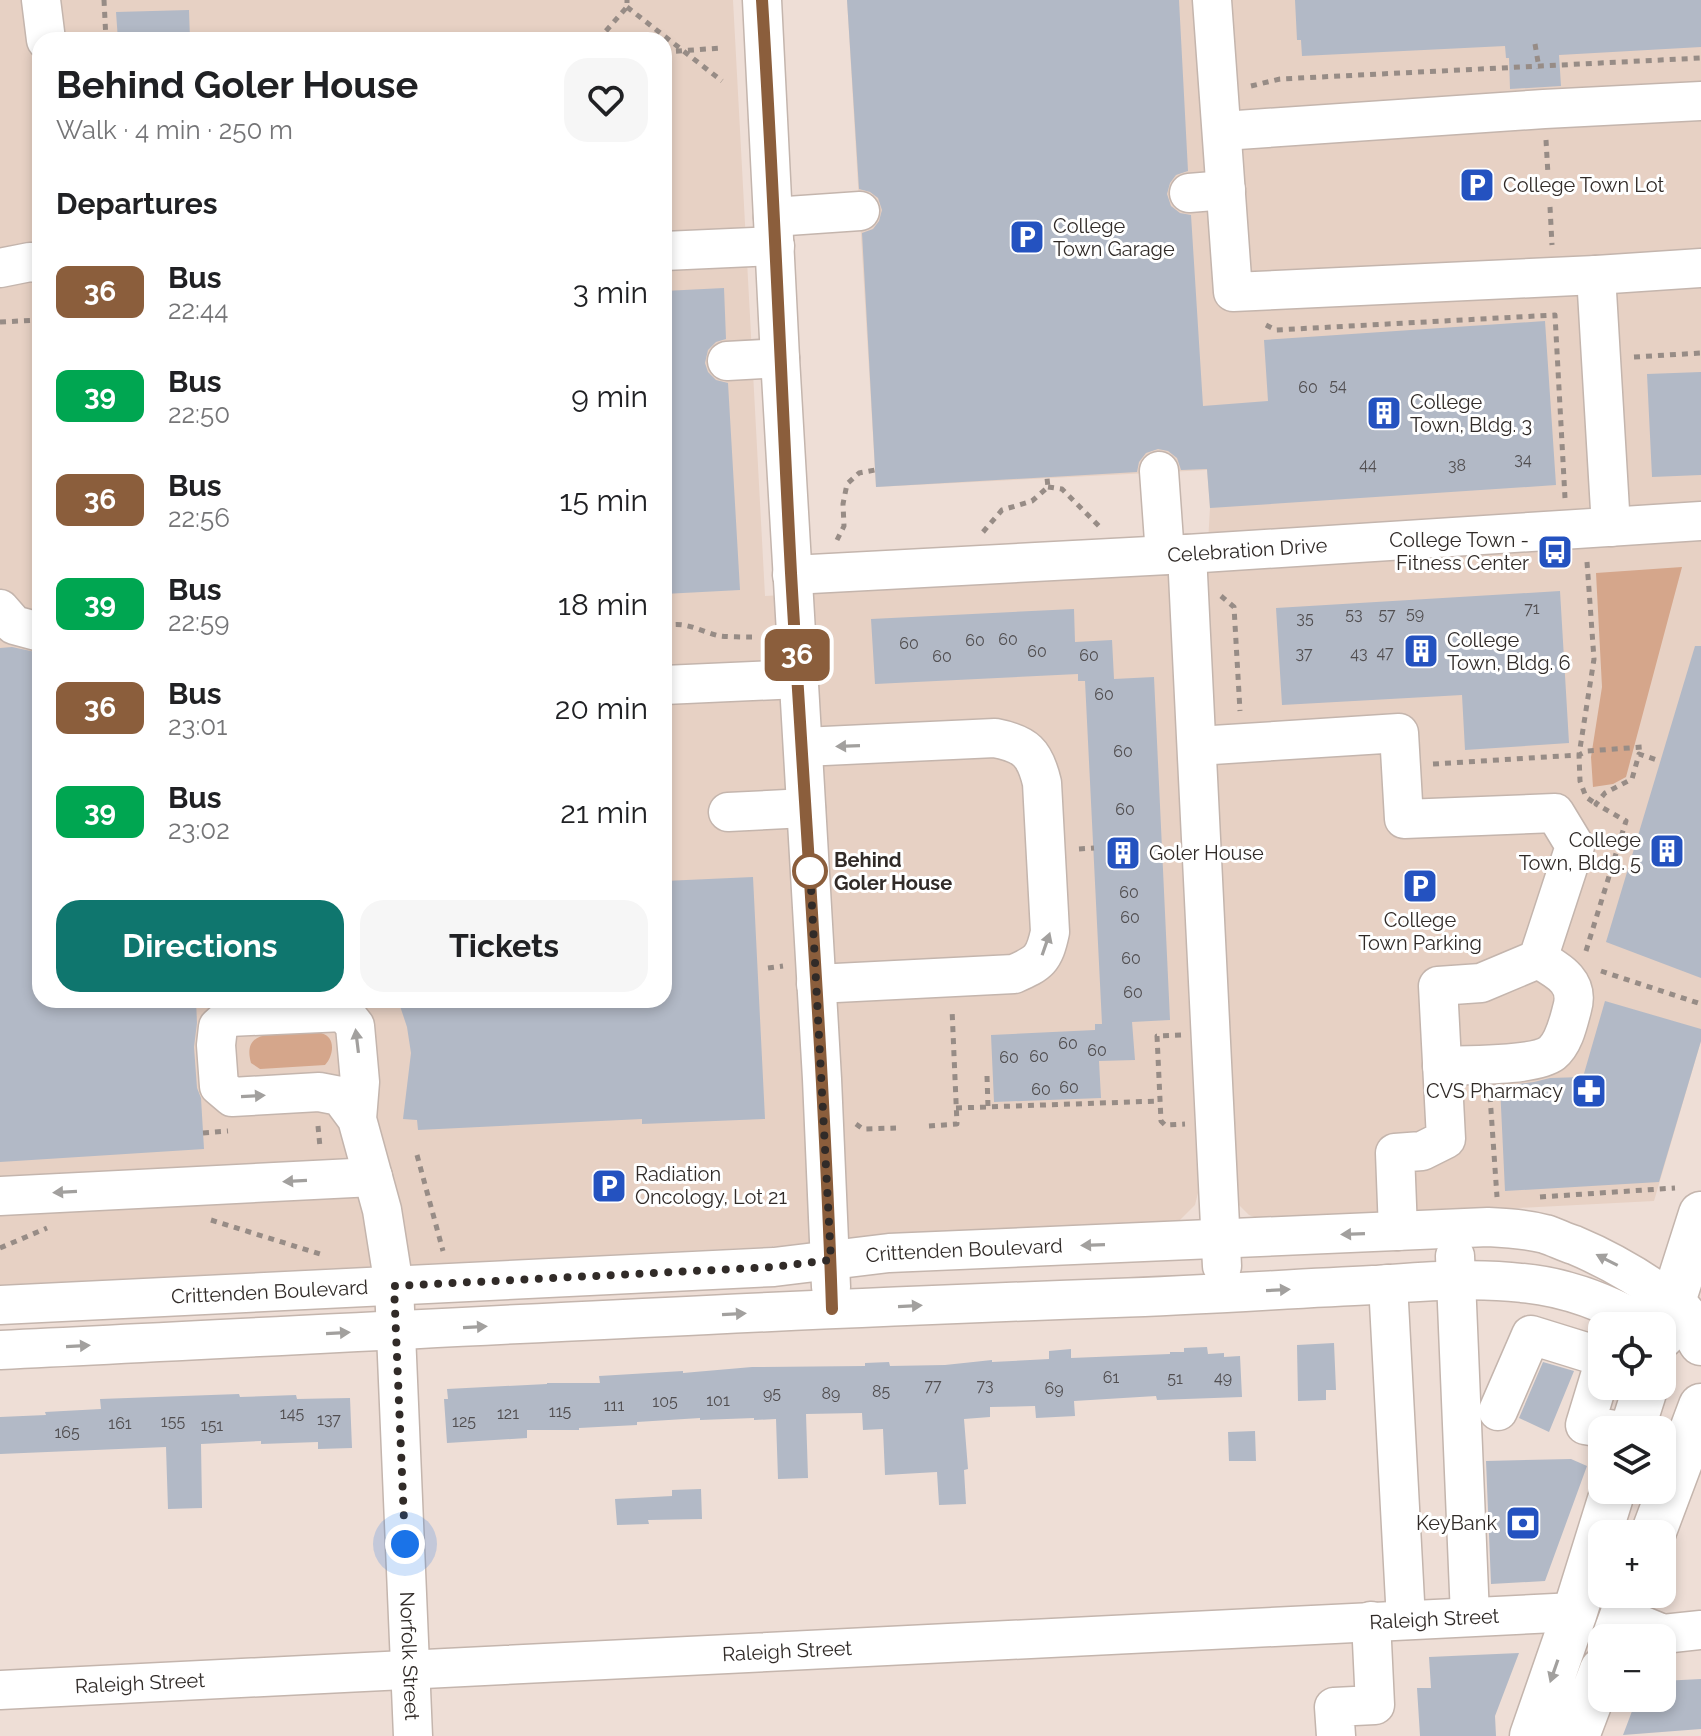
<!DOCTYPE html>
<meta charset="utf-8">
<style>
body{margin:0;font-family:Raleway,sans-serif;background:#f6f6f6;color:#202124;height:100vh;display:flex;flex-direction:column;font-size:30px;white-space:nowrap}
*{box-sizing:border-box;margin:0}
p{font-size:26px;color:#757577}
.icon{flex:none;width:44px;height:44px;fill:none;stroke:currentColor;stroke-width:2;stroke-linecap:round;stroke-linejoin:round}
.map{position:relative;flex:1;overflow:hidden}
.details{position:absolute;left:32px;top:32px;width:640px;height:976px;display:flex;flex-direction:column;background:#fff;border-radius:24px;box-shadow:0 4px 12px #0003}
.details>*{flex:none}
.badge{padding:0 16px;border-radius:12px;font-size:28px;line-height:52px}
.tools{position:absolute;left:1588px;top:1312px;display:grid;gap:16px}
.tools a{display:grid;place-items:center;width:88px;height:88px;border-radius:16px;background:#fff;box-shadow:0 4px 12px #0003;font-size:40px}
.you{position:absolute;width:40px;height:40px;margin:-20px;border:6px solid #fff;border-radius:50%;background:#1a73e8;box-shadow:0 0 0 12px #1a73e833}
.map>.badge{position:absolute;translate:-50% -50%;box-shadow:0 0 0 4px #fff}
h2{padding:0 24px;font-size:30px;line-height:72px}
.round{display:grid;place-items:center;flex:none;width:84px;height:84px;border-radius:24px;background:#f6f6f6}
.summary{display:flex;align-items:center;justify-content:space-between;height:136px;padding:0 24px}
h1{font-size:38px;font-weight:700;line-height:60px}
.action{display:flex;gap:16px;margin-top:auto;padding:16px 24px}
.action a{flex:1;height:92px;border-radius:24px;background:#0f766e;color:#fff;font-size:32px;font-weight:700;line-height:92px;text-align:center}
.action a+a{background:#f6f6f6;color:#202124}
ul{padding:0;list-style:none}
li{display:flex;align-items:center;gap:24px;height:104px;padding:0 24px}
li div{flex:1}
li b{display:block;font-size:30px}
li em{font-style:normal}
li .badge{min-width:88px;font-weight:700;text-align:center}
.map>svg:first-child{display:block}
</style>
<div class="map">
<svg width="1701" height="1736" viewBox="0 0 1701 1736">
<rect width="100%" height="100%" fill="#eeded6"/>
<!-- built -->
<path fill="#e7d1c4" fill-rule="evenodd" d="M 0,0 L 733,0 L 765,596 L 1168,572 L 1198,1193 L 1195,1205 L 1177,1223 L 1166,1227 L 0,1285 ZM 40,40 L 664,40 L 664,1000 L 40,1000 Z
M 847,0 L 1701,0 L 1701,1041 L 1654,1201 L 1264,1221 L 1249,1215 L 1237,1203 L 1205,594 L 1210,508 L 1207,470 L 876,487 Z"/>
<!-- green -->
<path fill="#d5a68b" d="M 1682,567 L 1626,777 L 1613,784 L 1593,787 L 1591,757 L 1602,687 L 1596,573 Z
M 287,1033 C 297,1033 311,1031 321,1033 C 337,1037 333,1057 325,1065 L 260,1069 L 251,1063 C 243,1033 266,1035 287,1033 Z"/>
<!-- building -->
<path fill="#b2b9c6" d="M 847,0 L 1179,0 L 1188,171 L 1176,175 L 1170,183 L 1167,194 L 1171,206 L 1180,213 L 1191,215 L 1203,406 L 1268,401 L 1264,340 L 1545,321 L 1556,485 L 1210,508 L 1207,469 L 1181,470 L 1177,458 L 1168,451 L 1158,449 L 1146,453 L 1139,462 L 1137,472 L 876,487 L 862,233 L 873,229 L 879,221 L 882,210 L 878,198 L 870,192 L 859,189 Z
M 1295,0 L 1701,0 L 1701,47 L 1559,55 L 1561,86 L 1510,89 L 1509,58 L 1506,58 L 1505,46 L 1302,56 L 1301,40 L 1297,40 Z
M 189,10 L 190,40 L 118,40 L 116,12 Z
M 724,288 L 726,339 L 716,342 L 708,350 L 705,363 L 708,372 L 716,380 L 728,383 L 740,590 L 664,594 L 664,291 Z
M 1701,372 L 1701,475 L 1652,477 L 1647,374 Z
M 1560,591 L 1569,743 L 1465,750 L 1462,695 L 1282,705 L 1276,608 Z
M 1074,609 L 1075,642 L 1112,640 L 1114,679 L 1154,677 L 1170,1020 L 1132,1022 L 1135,1060 L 1099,1061 L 1101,1098 L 994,1102 L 991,1035 L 1095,1030 L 1095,1024 L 1102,1024 L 1085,681 L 1078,681 L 1078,674 L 875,684 L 871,619 Z
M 1695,646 L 1701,646 L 1701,978 L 1606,942 Z
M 12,647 L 40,653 L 40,1000 L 196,1000 L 197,1023 L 194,1047 L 197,1088 L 201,1098 L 204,1149 L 0,1162 L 0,648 Z
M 753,877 L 765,1119 L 642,1124 L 642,1119 L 418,1130 L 417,1120 L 403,1119 L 411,1053 L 407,1027 L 398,1000 L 664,1000 L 664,881 Z
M 1605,1001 L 1701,1029 L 1701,1041 L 1659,1182 L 1505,1191 L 1500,1086 L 1534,1082 L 1550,1078 L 1583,1077 Z
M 1334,1343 L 1336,1390 L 1326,1390 L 1326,1400 L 1298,1401 L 1297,1345 Z
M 1207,1347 L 1208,1354 L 1224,1353 L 1224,1357 L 1240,1356 L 1242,1397 L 1157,1400 L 1156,1396 L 1074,1401 L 1075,1416 L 1036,1418 L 1035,1406 L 990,1407 L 990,1417 L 964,1419 L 968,1469 L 964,1470 L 966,1504 L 939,1505 L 937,1472 L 885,1475 L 883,1429 L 863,1430 L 862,1413 L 806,1414 L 808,1478 L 778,1479 L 776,1419 L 754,1420 L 754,1418 L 700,1420 L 700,1418 L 637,1422 L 637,1425 L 579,1428 L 579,1430 L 527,1430 L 527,1438 L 447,1443 L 444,1399 L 448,1399 L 447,1389 L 547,1384 L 547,1383 L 600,1383 L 599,1376 L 683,1371 L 683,1373 L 752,1367 L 865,1366 L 865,1363 L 889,1362 L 890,1366 L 945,1365 L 992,1360 L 992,1362 L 1049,1359 L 1049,1351 L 1071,1349 L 1071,1358 L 1170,1354 L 1170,1352 L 1184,1352 L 1184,1348 Z
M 1543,1362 L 1574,1371 L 1549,1432 L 1519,1418 Z
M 239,1394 L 240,1397 L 296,1395 L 297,1399 L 350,1398 L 352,1448 L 318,1449 L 318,1442 L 261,1444 L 261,1441 L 201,1444 L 202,1508 L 168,1509 L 166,1447 L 0,1454 L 0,1417 L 46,1415 L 45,1412 L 101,1409 L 100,1399 Z
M 1255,1431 L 1256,1461 L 1229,1461 L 1228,1432 Z
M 1571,1459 L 1587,1466 L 1545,1581 L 1491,1584 L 1486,1461 Z
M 701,1489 L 702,1519 L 648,1520 L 649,1524 L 617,1525 L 615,1499 L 672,1496 L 672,1490 Z
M 1519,1653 L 1495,1716 L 1496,1736 L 1420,1736 L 1417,1688 L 1431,1688 L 1429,1657 Z
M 1701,1679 L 1701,1729 L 1623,1735 L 1637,1698 L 1662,1698 L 1662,1681 Z"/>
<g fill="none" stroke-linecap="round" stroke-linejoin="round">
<defs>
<g id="minor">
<path d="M 41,0 L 46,40"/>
<path d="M 762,0 L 780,358 L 822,1079 L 831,1287"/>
<path d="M 1212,0 L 1233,292 L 1596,275 L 1701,268"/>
<path d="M 1223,131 L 1544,109 L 1701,101"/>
<path d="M 1189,193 L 1226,190"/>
<path d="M 773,217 L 860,211"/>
<path d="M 664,251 L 775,246"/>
<path d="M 0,268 L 30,262 L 40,263"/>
<path d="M 1596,275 L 1611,527"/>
<path d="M 727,361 L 780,358"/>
<path d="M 1159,471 L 1165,555"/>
<path d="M 1187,554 L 1222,1266"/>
<path id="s1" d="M 792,575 L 1187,554 L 1701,521"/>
<path d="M 0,609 L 14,625 L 40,632"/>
<path d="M 664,685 L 799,679"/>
<path d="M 1197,746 L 1399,733 L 1404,819 L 1555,813 L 1575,846 L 1538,959 L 1481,983 L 1438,986 L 1446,1139 L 1422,1151 L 1395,1153 L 1398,1231"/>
<path d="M 803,747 L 995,738 C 1026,744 1035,753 1042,783 L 1050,932 C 1044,960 1039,963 1014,974 L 816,984"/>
<path d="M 728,812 L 806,808"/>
<path d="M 1442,1066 C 1466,1065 1535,1066 1552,1053 C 1564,1043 1568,1024 1572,1009 C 1580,982 1559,971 1538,959"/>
<path id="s2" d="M 357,1119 L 340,1096 L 319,1092 L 232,1097 L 219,1086 L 216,1045 L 218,1027 L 229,1017 L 344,1012 L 355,1026 L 360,1082 L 357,1119 L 382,1210 L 394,1286 L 413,1736"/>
<path d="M 0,1196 L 373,1177"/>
<path d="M 1455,1256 L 1470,1616"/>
<path d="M 1388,1284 L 1406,1620"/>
<path id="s3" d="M 0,1305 L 774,1267 L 889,1253 L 1488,1227 C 1507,1228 1526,1229 1545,1234 C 1555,1237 1564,1242 1574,1245 C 1610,1260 1642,1279 1673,1302"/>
<path d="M 0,1350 C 371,1332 743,1311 1115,1298 C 1201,1295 1287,1289 1373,1285 C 1422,1282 1473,1277 1522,1283 C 1566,1287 1610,1304 1647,1326"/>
<path d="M 1602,1369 L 1585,1425 L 1615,1430"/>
<path d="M 1498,1411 L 1531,1335 L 1602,1357"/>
<path d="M 1622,1617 L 1663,1634 L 1701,1630"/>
<path id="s4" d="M 0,1690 L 1575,1612"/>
<path d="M 1336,1736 L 1334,1707 L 1375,1705 L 1371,1621"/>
</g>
<path id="major" d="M 1673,1302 L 1687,1319 L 1701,1343
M 1662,1336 L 1701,1214
M 1632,1430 L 1646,1386
M 1653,1534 L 1701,1406
M 1614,1638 L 1630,1594
M 1532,1736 L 1575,1612 L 1613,1490
M 1577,1736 L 1602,1670"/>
</defs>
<!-- minor casing -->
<use href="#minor" stroke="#c4b5ad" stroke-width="41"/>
<!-- major casing -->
<use href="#major" stroke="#c4b5ad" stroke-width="47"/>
<!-- path -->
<path stroke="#978c86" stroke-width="5" stroke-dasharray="6 6" stroke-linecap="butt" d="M 104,0 L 106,40
M 627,7 L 722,81
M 598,40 L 627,7 L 627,0
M 1535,44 L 1539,68
M 664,52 L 721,48
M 1251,86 L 1280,79 L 1701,58
M 1546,140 L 1548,175
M 1550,207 L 1552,245
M 0,322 L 40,320
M 1266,325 L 1276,330 L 1555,315 L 1565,498
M 1634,357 L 1701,353
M 1048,487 L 1062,489 L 1099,526
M 983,532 L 1002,510 L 1032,501 L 1048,487 L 1047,478
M 837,540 L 844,526 L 843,504 L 847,484 L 859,473 L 875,470
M 1587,562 L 1594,659 L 1579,755 L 1580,781 L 1586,797 L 1596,804
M 1221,596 L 1234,607 L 1240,711
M 664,627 C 683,619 701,632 720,636 C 730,637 742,637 752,637
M 1433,764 L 1579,755 L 1587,751 L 1642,747
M 1079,849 L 1094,848
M 1586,951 L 1626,821 L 1596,804 L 1605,793 L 1632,779 L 1639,754 L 1660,761
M 768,968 L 783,966
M 1601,971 L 1701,1004
M 1181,1035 L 1157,1036 L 1161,1121 L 1165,1125 L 1185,1124
M 987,1076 L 988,1107
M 1490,1096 L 1497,1197
M 956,1108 L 1160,1101
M 856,1124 L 863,1129 L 896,1128
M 318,1126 L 320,1147
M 929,1126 L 957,1124 L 952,1009
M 203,1133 L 228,1131
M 417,1155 L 443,1251
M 1540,1197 L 1675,1188
M 211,1220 L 320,1254
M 0,1248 L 47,1228"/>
<!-- minor -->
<use href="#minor" stroke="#fff" stroke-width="38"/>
<!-- major -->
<use href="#major" stroke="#fff" stroke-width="44"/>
</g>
<!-- one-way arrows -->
<defs><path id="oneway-solid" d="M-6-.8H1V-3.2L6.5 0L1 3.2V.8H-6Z" transform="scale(2)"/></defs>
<g fill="#a2a09e">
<use href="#oneway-solid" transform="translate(848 746) rotate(178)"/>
<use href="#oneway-solid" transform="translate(1046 944) rotate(-71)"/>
<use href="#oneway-solid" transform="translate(357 1041) rotate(-97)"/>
<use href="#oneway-solid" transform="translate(253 1096) rotate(-3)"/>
<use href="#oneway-solid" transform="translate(295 1181) rotate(177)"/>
<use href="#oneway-solid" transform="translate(65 1192) rotate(177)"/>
<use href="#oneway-solid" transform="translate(1353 1234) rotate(178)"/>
<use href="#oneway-solid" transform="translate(1093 1245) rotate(178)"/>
<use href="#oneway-solid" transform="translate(1607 1260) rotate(-153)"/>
<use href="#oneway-solid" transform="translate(1278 1290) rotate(-3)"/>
<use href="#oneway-solid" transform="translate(910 1306) rotate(-3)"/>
<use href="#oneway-solid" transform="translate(734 1314) rotate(-3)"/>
<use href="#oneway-solid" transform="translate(475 1327) rotate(-3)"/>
<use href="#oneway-solid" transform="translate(338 1333) rotate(-3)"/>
<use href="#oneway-solid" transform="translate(78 1346) rotate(-3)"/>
<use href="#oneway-solid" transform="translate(1554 1671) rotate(109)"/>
</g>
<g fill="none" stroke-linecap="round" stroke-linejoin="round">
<defs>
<path id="line" d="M 762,0 C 774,191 781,382 791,573 C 805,818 824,1064 832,1309"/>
</defs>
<!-- line casing -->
<use href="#line" stroke="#fff" stroke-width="18"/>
<!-- line -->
<use href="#line" stroke="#8b5e3c" stroke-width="12"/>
<!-- walk -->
<path stroke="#312b28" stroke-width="8" stroke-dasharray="0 14.4" d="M 405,1544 L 394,1286 L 774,1267 L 831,1260 L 810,869 L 810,871"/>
</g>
<!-- icons -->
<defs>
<symbol id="parking-square" viewBox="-11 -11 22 22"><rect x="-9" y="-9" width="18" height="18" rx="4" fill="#2452c0" stroke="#fff"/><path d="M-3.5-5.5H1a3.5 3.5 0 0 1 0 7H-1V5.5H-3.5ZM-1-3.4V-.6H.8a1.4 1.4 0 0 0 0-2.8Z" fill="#fff"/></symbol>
<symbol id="building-square" viewBox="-11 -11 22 22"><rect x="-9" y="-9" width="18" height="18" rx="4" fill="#2452c0" stroke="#fff"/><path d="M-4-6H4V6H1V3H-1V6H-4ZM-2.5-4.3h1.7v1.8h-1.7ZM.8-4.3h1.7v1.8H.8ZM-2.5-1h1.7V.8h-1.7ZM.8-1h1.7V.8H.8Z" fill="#fff"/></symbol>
<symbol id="bus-square" viewBox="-11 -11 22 22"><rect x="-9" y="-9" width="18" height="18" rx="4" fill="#2452c0" stroke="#fff"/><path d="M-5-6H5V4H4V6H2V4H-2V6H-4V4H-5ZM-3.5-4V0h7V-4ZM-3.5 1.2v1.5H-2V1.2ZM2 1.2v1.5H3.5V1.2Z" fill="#fff"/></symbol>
<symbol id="pharmacy-square" viewBox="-11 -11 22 22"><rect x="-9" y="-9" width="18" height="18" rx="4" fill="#2452c0" stroke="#fff"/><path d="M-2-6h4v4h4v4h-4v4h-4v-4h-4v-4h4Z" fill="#fff"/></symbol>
<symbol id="bank-square" viewBox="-11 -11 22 22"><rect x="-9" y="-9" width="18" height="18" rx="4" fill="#2452c0" stroke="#fff"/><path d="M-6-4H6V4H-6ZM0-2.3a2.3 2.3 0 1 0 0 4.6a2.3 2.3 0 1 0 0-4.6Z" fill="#fff"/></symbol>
</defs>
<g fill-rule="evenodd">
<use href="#parking-square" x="1457" y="165" width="40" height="40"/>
<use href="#parking-square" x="1007" y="217" width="40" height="40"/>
<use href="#building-square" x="1364" y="393" width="40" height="40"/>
<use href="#bus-square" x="1535" y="532" width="40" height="40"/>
<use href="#building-square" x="1401" y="631" width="40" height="40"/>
<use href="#building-square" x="1647" y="831" width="40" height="40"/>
<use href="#building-square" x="1103" y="833" width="40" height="40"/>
<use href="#parking-square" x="1400" y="866" width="40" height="40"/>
<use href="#pharmacy-square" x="1569" y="1071" width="40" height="40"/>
<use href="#parking-square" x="589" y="1166" width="40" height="40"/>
<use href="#bank-square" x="1503" y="1503" width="40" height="40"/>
</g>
<!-- markers -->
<circle fill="#fff" stroke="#8b5e3c" stroke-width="4" cx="810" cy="871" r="16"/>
<g text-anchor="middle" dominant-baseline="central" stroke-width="6" stroke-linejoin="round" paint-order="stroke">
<!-- number labels -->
<g font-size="16" fill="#514e50">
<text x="1338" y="385">54</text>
<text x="1308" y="387">60</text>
<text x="1523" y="459">34</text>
<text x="1368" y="464">44</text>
<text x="1457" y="465">38</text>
<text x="1532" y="608">71</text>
<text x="1415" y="613">59</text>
<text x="1354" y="614">53</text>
<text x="1387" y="614">57</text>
<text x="1305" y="618">35</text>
<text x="1008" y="639">60</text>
<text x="975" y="640">60</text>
<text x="909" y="643">60</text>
<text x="1037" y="651">60</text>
<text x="1385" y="652">47</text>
<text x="1304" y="653">37</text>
<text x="1359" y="653">43</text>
<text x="1089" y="655">60</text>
<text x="942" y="656">60</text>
<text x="1104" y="694">60</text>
<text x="1123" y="751">60</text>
<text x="1125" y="809">60</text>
<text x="1129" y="892">60</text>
<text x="1130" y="917">60</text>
<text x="1131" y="958">60</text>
<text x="1133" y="992">60</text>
<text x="1068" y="1043">60</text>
<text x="1097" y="1050">60</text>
<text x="1039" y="1056">60</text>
<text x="1009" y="1057">60</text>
<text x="1069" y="1087">60</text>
<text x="1041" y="1089">60</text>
<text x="1111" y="1377">61</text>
<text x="1223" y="1377">49</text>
<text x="1175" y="1378">51</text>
<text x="933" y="1385">77</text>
<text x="985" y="1385">73</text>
<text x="1054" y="1388">69</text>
<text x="881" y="1391">85</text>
<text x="772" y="1393">95</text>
<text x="831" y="1393">89</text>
<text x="718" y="1400">101</text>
<text x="665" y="1401">105</text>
<text x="614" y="1405">111</text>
<text x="560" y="1411">115</text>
<text x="292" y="1413">145</text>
<text x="508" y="1413">121</text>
<text x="329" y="1419">137</text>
<text x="173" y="1421">155</text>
<text x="464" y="1421">125</text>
<text x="120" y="1423">161</text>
<text x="212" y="1425">151</text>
<text x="67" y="1432">165</text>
</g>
<!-- poi labels -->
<g font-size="20" fill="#312b28" stroke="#fff" text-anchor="start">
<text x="1503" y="185">College Town Lot</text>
<text x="1053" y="226">College<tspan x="1053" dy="23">Town Garage</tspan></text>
<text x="1410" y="402">College<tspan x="1410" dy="23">Town, Bldg. 3</tspan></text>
<text x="1529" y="540" text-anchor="end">College Town -<tspan x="1529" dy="23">Fitness Center</tspan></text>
<text x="1447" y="640">College<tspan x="1447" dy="23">Town, Bldg. 6</tspan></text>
<text x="1641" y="840" text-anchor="end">College<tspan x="1641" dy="23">Town, Bldg. 5</tspan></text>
<text x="1149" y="853">Goler House</text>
<text x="1420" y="920" text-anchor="middle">College<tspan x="1420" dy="23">Town Parking</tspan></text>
<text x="1563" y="1091" text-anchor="end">CVS Pharmacy</text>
<text x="635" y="1174">Radiation<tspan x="635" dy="23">Oncology, Lot 21</tspan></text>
<text x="1497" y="1523" text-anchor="end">KeyBank</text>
</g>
<!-- street labels -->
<g font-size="20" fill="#312b28" stroke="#fff">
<text stroke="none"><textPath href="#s1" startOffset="456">Celebration Drive</textPath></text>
<text stroke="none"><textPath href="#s3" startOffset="966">Crittenden Boulevard</textPath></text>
<text stroke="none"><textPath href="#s3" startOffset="270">Crittenden Boulevard</textPath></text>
<text stroke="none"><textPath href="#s4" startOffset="1436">Raleigh Street</textPath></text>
<text stroke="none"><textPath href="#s4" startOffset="788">Raleigh Street</textPath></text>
<text stroke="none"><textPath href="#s2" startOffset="996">Norfolk Street</textPath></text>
<text stroke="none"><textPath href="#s4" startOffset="140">Raleigh Street</textPath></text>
</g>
<!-- stop labels -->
<g font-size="20" font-weight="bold" fill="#312b28" stroke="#fff" text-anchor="start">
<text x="834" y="860">Behind<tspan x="834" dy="23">Goler House</tspan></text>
</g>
</g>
</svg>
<div class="tools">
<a><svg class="icon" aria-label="locate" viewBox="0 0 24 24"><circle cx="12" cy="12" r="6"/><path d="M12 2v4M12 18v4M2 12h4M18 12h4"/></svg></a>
<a><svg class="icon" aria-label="layers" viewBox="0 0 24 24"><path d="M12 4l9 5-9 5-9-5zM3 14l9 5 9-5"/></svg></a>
<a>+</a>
<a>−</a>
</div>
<div class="you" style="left:405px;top:1544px"></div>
<b class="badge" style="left:797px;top:655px;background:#8b5e3c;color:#fff">36</b>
<section class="details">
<div class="summary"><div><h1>Behind Goler House</h1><p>Walk · 4 min · 250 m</p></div><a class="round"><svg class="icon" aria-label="heart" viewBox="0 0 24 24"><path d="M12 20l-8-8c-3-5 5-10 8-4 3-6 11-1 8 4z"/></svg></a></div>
<h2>Departures</h2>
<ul>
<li><span class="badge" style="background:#8b5e3c;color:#fff">36</span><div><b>Bus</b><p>22:44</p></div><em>3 min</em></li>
<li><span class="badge" style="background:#00a651;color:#fff">39</span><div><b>Bus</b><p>22:50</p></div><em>9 min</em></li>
<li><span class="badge" style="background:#8b5e3c;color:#fff">36</span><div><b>Bus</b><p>22:56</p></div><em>15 min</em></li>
<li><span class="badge" style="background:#00a651;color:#fff">39</span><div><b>Bus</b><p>22:59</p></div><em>18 min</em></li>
<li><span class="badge" style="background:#8b5e3c;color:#fff">36</span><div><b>Bus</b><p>23:01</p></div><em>20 min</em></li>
<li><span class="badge" style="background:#00a651;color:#fff">39</span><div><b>Bus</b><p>23:02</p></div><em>21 min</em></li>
</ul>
<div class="action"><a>Directions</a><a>Tickets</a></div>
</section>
</div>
